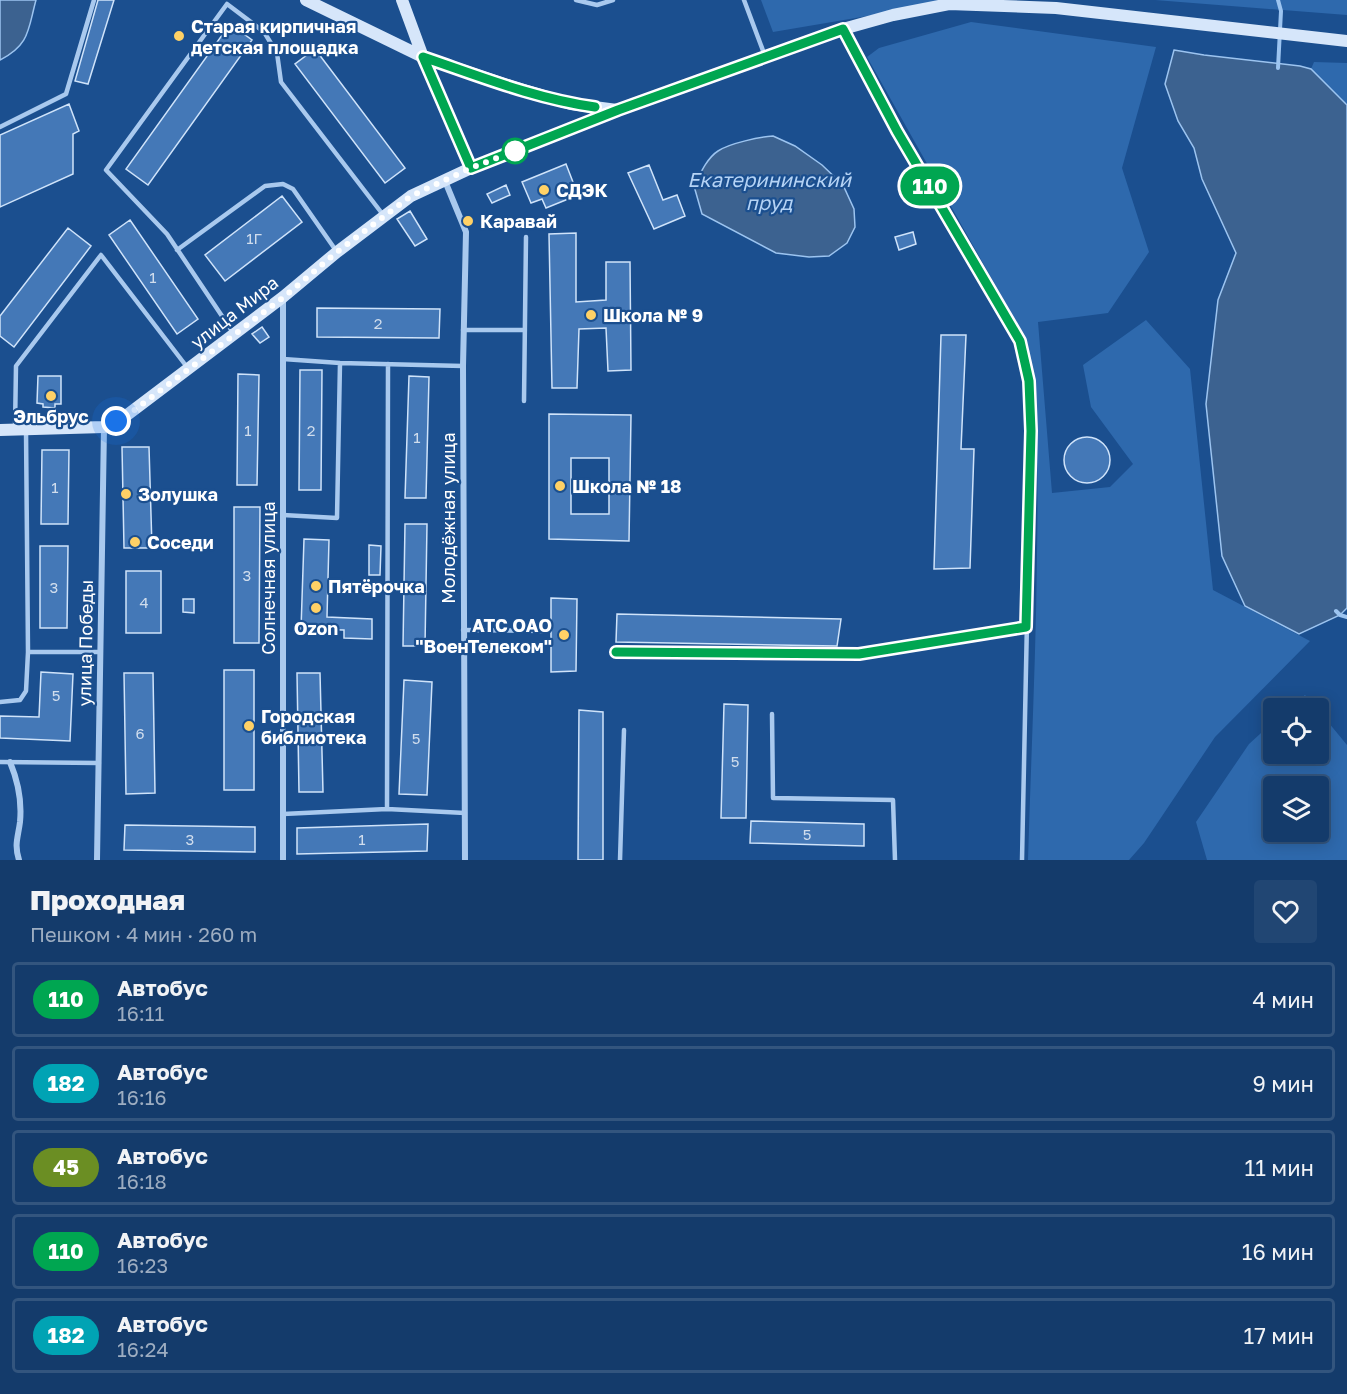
<!DOCTYPE html>
<html lang="ru">
<meta charset="utf-8">
<style>
body{margin:0;font-family:"Golos Text",sans-serif;background:#214673;color:#f1f3f6;height:100vh;display:flex;flex-direction:column;font-size:22px;white-space:nowrap}
*{box-sizing:border-box;margin:0}
p{font-size:20px;color:#9dadc1}
.icon{flex:none;width:33px;height:33px;fill:none;stroke:currentColor;stroke-width:2;stroke-linecap:round;stroke-linejoin:round}
.map{position:relative;height:860px;overflow:hidden}
.side{display:flex;flex-direction:column;background:#143b6b;flex:1}
.side>*{flex:none}
.badge{padding:0 12px;border-radius:20px;font-size:21px;line-height:39px}
.buttons{position:absolute;left:1263px;top:698px;display:grid;gap:12px}
.buttons a{display:grid;place-items:center;width:66px;height:66px;border-radius:6px;background:#143b6b;box-shadow:0 3px 15px #0003,0 0 0 2px #33557e;font-size:30px}
.you{position:absolute;width:30px;height:30px;margin:-15px;border:4px solid #fff;border-radius:50%;background:#1a73e8;box-shadow:0 0 0 9px #1a73e833}
.map>.badge{position:absolute;translate:-50% -50%;box-shadow:0 0 0 3px #fff}
.round{display:grid;place-items:center;flex:none;width:63px;height:63px;border-radius:6px;background:#214673}
.summary{display:flex;align-items:center;justify-content:space-between;height:102px;padding:0 30px}
h1{font-size:28px;font-weight:800;line-height:45px}
ul{padding:0;list-style:none}
li{display:flex;align-items:center;gap:18px;height:75px;margin:0 12px 9px;padding:0 18px;border:3px solid #33557e;border-radius:6px}
li div{flex:1}
li b{display:block;font-size:22px}
li em{font-style:normal}
li .badge{min-width:66px;font-weight:700;text-align:center}
.map>svg:first-child{display:block}
</style>
<div class="map">
<svg width="1347" height="860" viewBox="0 0 1347 860">
<rect width="100%" height="100%" fill="#1b4f8f"/>
<!-- green -->
<path fill="#2e69ad" fill-rule="evenodd" d="M 761,0 L 962,0 L 773,32 Z
M 1155,0 L 1347,0 L 1347,15 Z
M 971,22 L 1156,47 L 1122,168 L 1149,252 L 1108,313 L 1038,322 L 1052,493 L 1110,487 L 1133,464 L 1091,407 L 1083,365 L 1146,320 L 1190,369 L 1213,590 L 1310,641 L 1215,737 L 1144,843 L 1129,860 L 1028,860 C 1031,758 1036,656 1037,554 C 1038,481 1039,408 1024,336 L 867,57 L 879,48 Z
M 1314,62 L 1347,63 L 1347,105 L 1311,69 Z
M 1305,695 L 1316,708 L 1290,708 Z
M 1319,711 L 1347,745 L 1347,860 L 1207,860 L 1196,822 L 1249,744 L 1273,722 L 1274,753 L 1318,753 ZM 1274,786 L 1318,786 L 1318,831 L 1274,831 Z"/>
<!-- water -->
<path fill="#3c6290" stroke="#9cc4f0" stroke-width="1.5" d="M 0,0 L 36,0 C 28,29 30,45 0,60 Z
M 1174,50 L 1204,55 L 1300,66 L 1311,69 L 1347,105 L 1347,608 L 1340,615 L 1299,634 L 1245,606 L 1222,556 L 1206,404 L 1218,300 L 1236,253 L 1202,179 L 1194,148 L 1178,121 L 1165,84 Z
M 773,136 L 795,146 L 822,165 L 843,185 L 854,209 L 855,227 L 847,243 L 829,256 L 809,257 L 776,253 L 702,214 L 694,186 C 700,174 707,158 718,151 C 730,143 760,137 773,136 Z"/>
<g fill="none" stroke-linecap="round" stroke-linejoin="round">
<!-- stream -->
<path stroke="#9cc4f0" stroke-width="4" d="M 1278,68 L 1281,11 L 1278,0
M 1336,611 L 1340,615 L 1347,617"/>
</g>
<!-- building -->
<path fill="#4478b7" stroke="#cfe3fa" stroke-width="1.5" fill-rule="evenodd" d="M 98,0 L 114,0 L 88,84 L 75,81 Z
M 230,24 L 252,40 L 148,185 L 126,169 Z
M 315,49 L 405,168 L 385,183 L 295,64 Z
M 69,104 L 79,131 L 73,134 L 73,174 L 0,207 L 0,135 Z
M 566,164 L 578,195 L 546,208 L 542,199 L 531,203 L 522,182 Z
M 649,165 L 663,200 L 677,195 L 685,216 L 654,229 L 628,173 Z
M 506,185 L 510,195 L 492,203 L 487,194 Z
M 282,196 L 302,222 L 225,281 L 205,255 Z
M 410,211 L 427,239 L 415,246 L 397,219 Z
M 130,220 L 198,319 L 177,334 L 109,235 Z
M 68,228 L 91,246 L 14,347 L 0,336 L 0,316 Z
M 913,232 L 916,244 L 899,250 L 895,237 Z
M 576,233 L 576,302 L 606,300 L 606,262 L 630,262 L 631,370 L 608,371 L 606,328 L 579,329 L 577,388 L 552,388 L 549,234 Z
M 317,308 L 440,309 L 439,338 L 317,337 Z
M 262,327 L 269,337 L 260,343 L 252,334 Z
M 941,335 L 966,335 L 961,449 L 974,449 L 970,568 L 934,569 Z
M 300,370 L 322,370 L 321,490 L 299,490 Z
M 238,374 L 259,375 L 257,485 L 237,485 Z
M 38,376 L 61,376 L 61,404 L 55,404 L 55,408 L 43,407 L 43,404 L 37,403 Z
M 409,376 L 429,377 L 426,498 L 405,498 Z
M 549,414 L 631,415 L 629,541 L 549,539 ZM 571,458 L 609,458 L 609,514 L 571,514 Z
M1064 460a23 23 0 1 1 46 0a23 23 0 1 1-46 0Z
M 122,447 L 149,447 L 152,548 L 124,548 Z
M 42,450 L 69,450 L 68,524 L 41,524 Z
M 234,507 L 260,507 L 259,643 L 234,643 Z
M 405,524 L 427,524 L 425,646 L 403,646 Z
M 304,539 L 329,540 L 327,617 L 372,619 L 372,639 L 344,638 L 344,630 L 301,629 Z
M 369,545 L 381,546 L 380,575 L 369,575 Z
M 40,546 L 68,546 L 67,628 L 40,628 Z
M 126,571 L 161,571 L 161,633 L 126,633 Z
M 551,598 L 577,599 L 576,671 L 551,672 Z
M 183,599 L 194,599 L 194,613 L 183,612 Z
M 617,614 L 841,619 L 837,646 L 616,642 Z
M 224,670 L 254,670 L 254,790 L 224,790 Z
M 41,672 L 73,674 L 70,741 L 0,738 L 0,716 L 39,717 Z
M 124,673 L 153,673 L 155,793 L 126,794 Z
M 297,673 L 320,673 L 323,792 L 299,792 Z
M 404,680 L 432,682 L 427,795 L 399,794 Z
M 724,704 L 748,705 L 746,818 L 721,818 Z
M 579,710 L 603,712 L 603,860 L 578,860 Z
M 751,821 L 864,824 L 864,846 L 750,843 Z
M 428,824 L 427,851 L 297,854 L 297,828 Z
M 125,825 L 255,827 L 255,852 L 124,850 Z"/>
<g fill="none" stroke-linecap="round" stroke-linejoin="round">
<!-- lane -->
<path stroke="#a9c9ee" stroke-width="4.5" d="M 576,0 L 597,5 L 613,0
M 744,0 L 765,56
M 845,31 L 897,131 L 1020,341 L 1028,381 L 1031,431 L 1022,860
M 0,127 L 66,94 L 94,0
M 177,250 L 265,186 L 283,184 L 293,189 L 337,252
M 463,330 L 525,330
M 234,334 L 167,234 L 106,170 L 227,4 L 264,32 L 277,53 L 281,82 L 384,216
M 283,359 L 340,363 L 463,366
M 388,364 L 387,809 L 465,813
M 524,401 L 526,237
M 15,428 L 16,366 L 101,255 L 187,367
M 26,430 L 28,652
M 283,515 L 337,518 L 340,363
M 463,630 L 543,631
M 616,652 L 859,655 L 1026,627
M 0,702 L 20,700 L 26,691 L 28,652 L 100,652
M 772,714 L 773,798 L 893,800 L 895,860
M 0,762 L 99,763
M 283,814 L 387,809
M 620,860 L 624,730"/>
<!-- street -->
<path stroke="#a9c9ee" stroke-width="6" d="M 445,181 L 466,232 L 463,366 L 465,860
M 10,762 C 18,781 22,801 20,822 C 18,838 14,844 19,860
M 97,860 L 104,427
M 283,860 L 283,297"/>
<!-- secondary -->
<path stroke="#d6e6fa" stroke-width="12" d="M 306,0 L 423,57 L 510,86 L 571,104 L 617,110
M 402,0 L 423,57 L 471,168
M 0,430 L 104,427 L 127,415 L 283,297 L 337,252 L 411,196 L 471,168 L 618,110 L 843,29 L 893,15 L 949,4 L 1056,8 L 1347,41"/>
</g>
<g fill="none" stroke-linecap="round" stroke-linejoin="round">
<defs>
<path id="line" d="M 595,107 C 536,99 479,76 423,57 L 471,168 L 618,110 L 843,29 L 897,131 L 1020,341 L 1029,381 L 1031,431 L 1026,627 L 859,654 L 616,652"/>
</defs>
<!-- line casing -->
<use href="#line" stroke="#fff" stroke-width="14"/>
<!-- line -->
<use href="#line" stroke="#00a651" stroke-width="9"/>
<!-- walk -->
<path stroke="#fff" stroke-width="6" stroke-dasharray="0 10.8" d="M 116,421 L 128,415 L 284,297 L 337,252 L 411,196 L 471,168 L 515,151"/>
</g>
<!-- markers -->
<g fill="#ffd166" stroke="#1b4f8f" stroke-width="2">
<circle cx="179" cy="36" r="6"/>
<circle cx="544" cy="190" r="6"/>
<circle cx="468" cy="221" r="6"/>
<circle cx="591" cy="315" r="6"/>
<circle cx="51" cy="396" r="6"/>
<circle cx="560" cy="486" r="6"/>
<circle cx="126" cy="494" r="6"/>
<circle cx="135" cy="542" r="6"/>
<circle cx="316" cy="586" r="6"/>
<circle cx="316" cy="608" r="6"/>
<circle cx="564" cy="635" r="6"/>
<circle cx="249" cy="726" r="6"/>
</g>
<circle fill="#fff" stroke="#00a651" stroke-width="3" cx="515" cy="151" r="12"/>
<g text-anchor="middle" dominant-baseline="central" stroke-width="4.5" stroke-linejoin="round" paint-order="stroke">
<!-- number labels -->
<g font-size="15" fill="#d0dded">
<text x="254" y="238">1Г</text>
<text x="153" y="277">1</text>
<text x="378" y="323">2</text>
<text x="248" y="430">1</text>
<text x="311" y="430">2</text>
<text x="417" y="437">1</text>
<text x="55" y="487">1</text>
<text x="247" y="575">3</text>
<text x="54" y="587">3</text>
<text x="144" y="602">4</text>
<text x="56" y="695">5</text>
<text x="140" y="733">6</text>
<text x="416" y="738">5</text>
<text x="735" y="761">5</text>
<text x="807" y="834">5</text>
<text x="190" y="839">3</text>
<text x="362" y="839">1</text>
</g>
<!-- poi labels -->
<g font-size="18" font-weight="bold" fill="#fff" stroke="#1b4f8f" text-anchor="start">
<text x="191" y="26">Старая кирпичная<tspan x="191" dy="21">детская площадка</tspan></text>
<text x="556" y="190">СДЭК</text>
<text x="480" y="221">Каравай</text>
<text x="603" y="315">Школа № 9</text>
<text x="51" y="416" text-anchor="middle">Эльбрус</text>
<text x="572" y="486">Школа № 18</text>
<text x="138" y="494">Золушка</text>
<text x="147" y="542">Соседи</text>
<text x="328" y="586">Пятёрочка</text>
<text x="552" y="625" text-anchor="end">АТС ОАО<tspan x="552" dy="21">"ВоенТелеком"</tspan></text>
<text x="316" y="628" text-anchor="middle">Ozon</text>
<text x="261" y="716">Городская<tspan x="261" dy="21">библиотека</tspan></text>
</g>
<!-- street labels -->
<g font-size="18" fill="#fff" stroke="#1b4f8f">
<text transform="translate(234 312) rotate(-38)">улица Мира</text>
<text transform="translate(448 518) rotate(-90)">Молодёжная улица</text>
<text transform="translate(268 578) rotate(-90)">Солнечная улица</text>
<text transform="translate(85 643) rotate(-89)">улица Победы</text>
</g>
<!-- water labels -->
<g font-size="20" font-style="italic" fill="#b5d3f5" stroke="#1b4f8f">
<text x="769" y="179">Екатерининский<tspan x="769" dy="23">пруд</tspan></text>
</g>
</g>
</svg>
<div class="buttons">
<a><svg class="icon" aria-label="locate" viewBox="0 0 24 24"><circle cx="12" cy="12" r="6"/><path d="M12 2v4M12 18v4M2 12h4M18 12h4"/></svg></a>
<a><svg class="icon" aria-label="layers" viewBox="0 0 24 24"><path d="M12 4l9 5-9 5-9-5zM3 14l9 5 9-5"/></svg></a>
</div>
<div class="you" style="left:116px;top:421px"></div>
<b class="badge" style="left:930px;top:186px;background:#00a651;color:#fff">110</b>
</div>
<section class="side">
<div class="summary"><div><h1>Проходная</h1><p>Пешком · 4 мин · 260 m</p></div><a class="round"><svg class="icon" aria-label="heart" viewBox="0 0 24 24"><path d="M12 20l-8-8c-3-5 5-10 8-4 3-6 11-1 8 4z"/></svg></a></div>
<ul>
<li><span class="badge" style="background:#00a651;color:#fff">110</span><div><b>Автобус</b><p>16:11</p></div><em>4 мин</em></li>
<li><span class="badge" style="background:#00a3b4;color:#fff">182</span><div><b>Автобус</b><p>16:16</p></div><em>9 мин</em></li>
<li><span class="badge" style="background:#6b8e23;color:#fff">45</span><div><b>Автобус</b><p>16:18</p></div><em>11 мин</em></li>
<li><span class="badge" style="background:#00a651;color:#fff">110</span><div><b>Автобус</b><p>16:23</p></div><em>16 мин</em></li>
<li><span class="badge" style="background:#00a3b4;color:#fff">182</span><div><b>Автобус</b><p>16:24</p></div><em>17 мин</em></li>
</ul>
</section>
